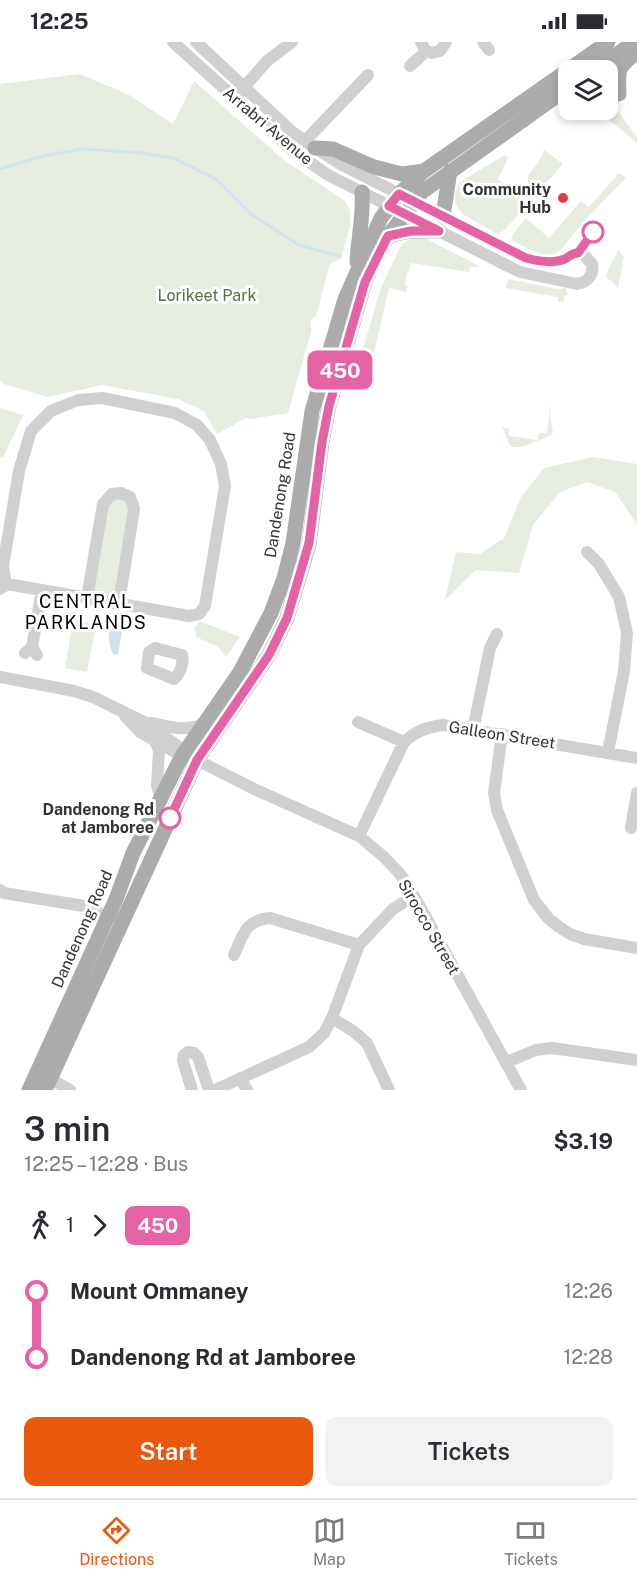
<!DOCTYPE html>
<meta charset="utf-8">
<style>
body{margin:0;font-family:"Public Sans",sans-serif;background:#f2f2f3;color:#2b2b33;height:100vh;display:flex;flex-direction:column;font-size:22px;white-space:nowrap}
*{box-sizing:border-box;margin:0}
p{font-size:20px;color:#7c7c81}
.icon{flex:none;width:33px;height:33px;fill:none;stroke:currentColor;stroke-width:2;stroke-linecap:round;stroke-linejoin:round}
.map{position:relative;height:1048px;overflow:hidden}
.panel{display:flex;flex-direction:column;background:#fff;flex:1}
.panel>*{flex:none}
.badge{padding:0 12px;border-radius:9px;font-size:21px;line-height:39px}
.fabs{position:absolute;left:558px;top:18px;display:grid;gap:12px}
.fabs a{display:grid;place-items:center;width:60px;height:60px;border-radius:12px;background:#fff;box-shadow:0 3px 9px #0003;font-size:30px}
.map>.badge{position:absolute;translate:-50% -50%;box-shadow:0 0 0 3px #fff}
.legs{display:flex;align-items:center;gap:9px;height:66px;padding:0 24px;font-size:20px}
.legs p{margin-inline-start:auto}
.head{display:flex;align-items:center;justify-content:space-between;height:102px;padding:0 24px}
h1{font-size:33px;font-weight:600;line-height:45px}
.primary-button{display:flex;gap:12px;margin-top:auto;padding:12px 24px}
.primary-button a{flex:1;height:69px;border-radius:12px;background:#ea580c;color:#fff;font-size:24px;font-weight:600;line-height:69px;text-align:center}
.primary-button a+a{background:#f2f2f3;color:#2b2b33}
ul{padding:0 24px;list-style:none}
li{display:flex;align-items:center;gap:21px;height:66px;font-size:22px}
li i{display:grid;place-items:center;width:9px;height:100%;margin:0 8px;background:currentColor}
li i::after{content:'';width:15px;height:15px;margin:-8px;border:4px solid;border-radius:50%;background:#fff}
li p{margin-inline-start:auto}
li:first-child i{background:linear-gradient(#0000 50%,currentColor 0)}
li:last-child i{background:linear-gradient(currentColor 50%,#0000 0)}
.status{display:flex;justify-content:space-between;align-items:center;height:42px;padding:0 30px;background:#fff;direction:ltr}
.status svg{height:16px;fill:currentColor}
.menu{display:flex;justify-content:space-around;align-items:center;height:84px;border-top:2px solid #e1e1e2;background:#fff;font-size:16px;color:#7c7c81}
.menu a{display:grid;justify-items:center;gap:3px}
.menu .on{color:#ea580c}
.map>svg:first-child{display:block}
</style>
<div class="status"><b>12:25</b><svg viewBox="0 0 49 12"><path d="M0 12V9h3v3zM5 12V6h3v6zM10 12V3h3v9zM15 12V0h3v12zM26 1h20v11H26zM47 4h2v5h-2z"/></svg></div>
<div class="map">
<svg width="637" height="1048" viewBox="0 0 637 1048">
<rect width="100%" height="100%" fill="#fff"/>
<!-- green -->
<path fill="#e6ecdf" d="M 80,32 L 129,53 L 173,82 L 194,39 L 285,119 L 345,159 L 350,169 L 350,185 L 341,217 L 330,222 L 316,274 L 311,278 L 311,290 L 288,371 L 251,377 L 246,376 L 217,392 L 204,369 L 178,357 L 102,343 L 48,355 L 4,342 L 0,339 L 0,42 Z
M 608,56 L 637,95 L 637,101 L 597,68 L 608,68 Z
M 544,108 L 563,122 L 539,149 L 528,139 L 528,134 L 541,116 Z
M 505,113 L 508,116 L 498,137 L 525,162 L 516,176 L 499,193 L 461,171 L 456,162 L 455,150 L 460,140 Z
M 619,131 L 626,136 L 581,182 L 561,208 L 554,212 L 539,212 L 511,198 L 513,192 L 526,176 L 549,196 L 581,159 L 589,165 Z
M 414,196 L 425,196 L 481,225 L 471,225 L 469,230 L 411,221 L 409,229 L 407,229 L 405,243 L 407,244 L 406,250 L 389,246 L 365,349 L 351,347 L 381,246 L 400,205 L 406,199 Z
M 618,208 L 624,214 L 618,246 L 610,237 L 608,238 L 606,233 Z
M 508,237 L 557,247 L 565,246 L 568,253 L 565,253 L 563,260 L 558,259 L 558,255 L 506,246 Z
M 551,360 L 550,375 L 553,391 L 551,393 C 540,397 521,409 510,404 L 502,385 L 509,387 L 509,394 L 538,398 L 539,391 L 547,391 Z
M 0,366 L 23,373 L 3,416 L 0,415 Z
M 593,415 L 637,422 L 637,482 L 615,450 L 587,440 L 560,450 L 533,483 L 519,531 L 476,528 L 445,558 L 456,510 L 480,512 L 504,496 L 521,455 L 544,426 Z
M 113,457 L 123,457 L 129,463 L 116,548 L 110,554 L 96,552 L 93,549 L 106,464 Z
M 73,578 L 96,582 L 87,630 L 65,626 Z
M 200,579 L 240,595 L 226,615 L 218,605 L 196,595 L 194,586 Z"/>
<!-- water -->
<path fill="#cfe2ee" d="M 108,574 L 124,577 L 118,613 L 113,612 C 106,598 111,588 108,574 Z"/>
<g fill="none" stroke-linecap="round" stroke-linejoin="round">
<!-- stream -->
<path stroke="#cfe2ee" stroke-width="3" d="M 0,127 L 43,114 L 83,107 L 142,111 L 173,116 L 216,137 L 251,172 L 299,203 L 340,214"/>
<!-- minor -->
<path stroke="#d0d0d0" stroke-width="12" d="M 173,0 L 292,108 L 328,133 L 520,230 L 577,242 C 588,240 594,233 592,222 L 583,212 C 574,210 572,213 565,217 C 553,222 537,219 526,216 L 342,123 L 315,106 L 291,89 L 196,0
M 421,0 L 425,8 L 432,11 L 440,9 L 446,0
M 483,0 L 489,8
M 410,24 L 422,13 L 425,8
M 239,51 L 267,19 L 292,0
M 305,99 L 368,33
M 587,510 L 599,522 L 619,555 L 627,591 L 624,629 L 608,710
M 0,547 L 6,543 L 13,543 L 189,574 L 199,572 L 205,564 L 225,444 L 221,422 L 210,398 L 197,383 L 175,371 L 102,356 L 78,358 L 51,369 L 31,389 L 19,429 L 3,524 L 6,543
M 87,556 L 103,462 L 112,452 L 121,451 L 130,455 L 134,467 L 119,561
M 32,605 L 42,548
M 155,606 L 182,613 C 184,621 180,632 174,637 L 147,626 L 149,610 Z
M 25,611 L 32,605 L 37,613
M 0,635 L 74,649 L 93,655 L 144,680 L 197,718 L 254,747 L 359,794 L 384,815 L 400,832 L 414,854 L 521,1048
M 125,674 L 140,690 L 182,714 L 187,715
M 358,680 L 404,700
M 151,681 C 171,685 183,690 203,682
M 473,688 L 490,606 L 497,592
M 502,692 L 494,751 L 497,768 L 534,858 L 548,876 L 559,885 L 570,892 L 584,897 L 637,906
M 155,699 L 159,708 L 157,743 L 161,758
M 631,786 L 637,751
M 359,794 L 404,700 C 416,689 427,685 443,683 L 637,716
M 0,848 L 4,851 L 84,864 L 108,875 L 115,875
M 234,913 C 243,893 245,878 270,876 L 359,903
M 332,976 L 353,989 L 367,1001 L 389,1048
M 507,1020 L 536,1008 L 552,1006 L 637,1018
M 42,1032 L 70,1048
M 241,1037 L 247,1048
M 192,1048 L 183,1019 L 184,1013 L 188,1010 L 194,1011 L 198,1015 L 209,1048
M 215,1048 L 309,1005 L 324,991 L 332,976 L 359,903 L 393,867 L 414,854"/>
<!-- major -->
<path stroke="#ababab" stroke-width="15" d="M 594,28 L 635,0
M 619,52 C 618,26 617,26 637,10
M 315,106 L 333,107 L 374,125 L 402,132 L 424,129
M 443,174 L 450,129
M 388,194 L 411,189 L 439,189
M 357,220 C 358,196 364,173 362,150
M 29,1048 L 116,857 L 133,811 L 182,714 L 240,630 L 271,571 L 284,536 L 293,501 L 312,369 L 345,257 L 381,176 L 399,152 L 424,129 L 608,0
M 45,1048 L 197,718 L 269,613 L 287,576 L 309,502 L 322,400 L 329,364 L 365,240 L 376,216 L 388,194 L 422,150 L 568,46"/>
</g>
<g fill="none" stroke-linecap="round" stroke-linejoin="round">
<defs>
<path id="line-1" d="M 170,776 L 197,718 L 269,613 L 287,576 L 309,501 L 322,400 L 329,364 L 365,240 L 388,194 L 411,189 L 439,189 L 389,164 L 399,152 L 526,216 C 537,219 553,222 565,217 C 570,214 572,211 578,211 L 593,190"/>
</defs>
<!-- line-1 casing -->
<use href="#line-1" stroke="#fff" stroke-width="14"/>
<!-- line-1 -->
<use href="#line-1" stroke="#e463a4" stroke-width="9"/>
</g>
<!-- markers -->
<circle fill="#e63946" stroke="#fff" stroke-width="2" cx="563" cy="156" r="6"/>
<g fill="#fff" stroke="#e463a4" stroke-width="3">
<circle cx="593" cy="190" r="10"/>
<circle cx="170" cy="776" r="10"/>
</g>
<g text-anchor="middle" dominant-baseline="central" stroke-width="6" stroke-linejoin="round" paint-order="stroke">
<!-- street labels -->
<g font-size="16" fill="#333" stroke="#fff">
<text transform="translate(268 84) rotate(40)">Arrabri Avenue</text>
<text transform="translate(280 453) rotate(-81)">Dandenong Road</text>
<text transform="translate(502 693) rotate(9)">Galleon Street</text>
<text transform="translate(429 885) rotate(60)">Sirocco Street</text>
<text transform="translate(82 887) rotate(-66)">Dandenong Road</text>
</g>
<!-- poi labels -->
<g font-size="16" font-weight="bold" fill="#333" stroke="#fff" text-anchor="end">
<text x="551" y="147">Community<tspan x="551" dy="18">Hub</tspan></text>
</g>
<!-- park labels -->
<g font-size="16" fill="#56703f" stroke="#fff">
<text x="207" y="253">Lorikeet Park</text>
</g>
<!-- stop labels -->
<g font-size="16" font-weight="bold" fill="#333" stroke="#fff" text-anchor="end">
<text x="154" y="767">Dandenong Rd<tspan x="154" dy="18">at Jamboree</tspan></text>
</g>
<!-- neighbourhood labels -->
<g font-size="18" letter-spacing="1.5" fill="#000" stroke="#fff">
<text x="86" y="559">CENTRAL<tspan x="86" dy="21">PARKLANDS</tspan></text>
</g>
</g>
</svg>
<div class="fabs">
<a><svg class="icon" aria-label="layers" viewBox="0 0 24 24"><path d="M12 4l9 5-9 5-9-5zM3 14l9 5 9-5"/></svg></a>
</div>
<b class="badge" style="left:340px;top:328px;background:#e463a4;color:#fff">450</b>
</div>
<section class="panel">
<div class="head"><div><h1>3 min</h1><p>12:25 – 12:28 · Bus</p></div><b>$3.19</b></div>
<div class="legs"><svg class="icon" aria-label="walk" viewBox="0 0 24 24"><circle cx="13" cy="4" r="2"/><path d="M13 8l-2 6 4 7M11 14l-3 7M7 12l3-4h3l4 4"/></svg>1<svg class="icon" aria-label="forward" viewBox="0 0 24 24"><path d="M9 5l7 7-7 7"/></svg><b class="badge" style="background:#e463a4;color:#fff">450</b></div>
<ul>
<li><i style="color:#e463a4"></i><b>Mount Ommaney</b><p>12:26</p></li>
<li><i style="color:#e463a4"></i><b>Dandenong Rd at Jamboree</b><p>12:28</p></li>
</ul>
<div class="primary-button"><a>Start</a><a>Tickets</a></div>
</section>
<nav class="menu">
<a class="on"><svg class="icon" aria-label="directions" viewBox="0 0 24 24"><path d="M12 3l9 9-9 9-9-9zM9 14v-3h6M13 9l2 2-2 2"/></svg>Directions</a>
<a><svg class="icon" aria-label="map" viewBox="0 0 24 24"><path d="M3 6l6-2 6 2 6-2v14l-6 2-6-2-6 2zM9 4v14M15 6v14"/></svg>Map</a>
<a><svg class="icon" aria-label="tickets" viewBox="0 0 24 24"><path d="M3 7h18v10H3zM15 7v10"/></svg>Tickets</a>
</nav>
